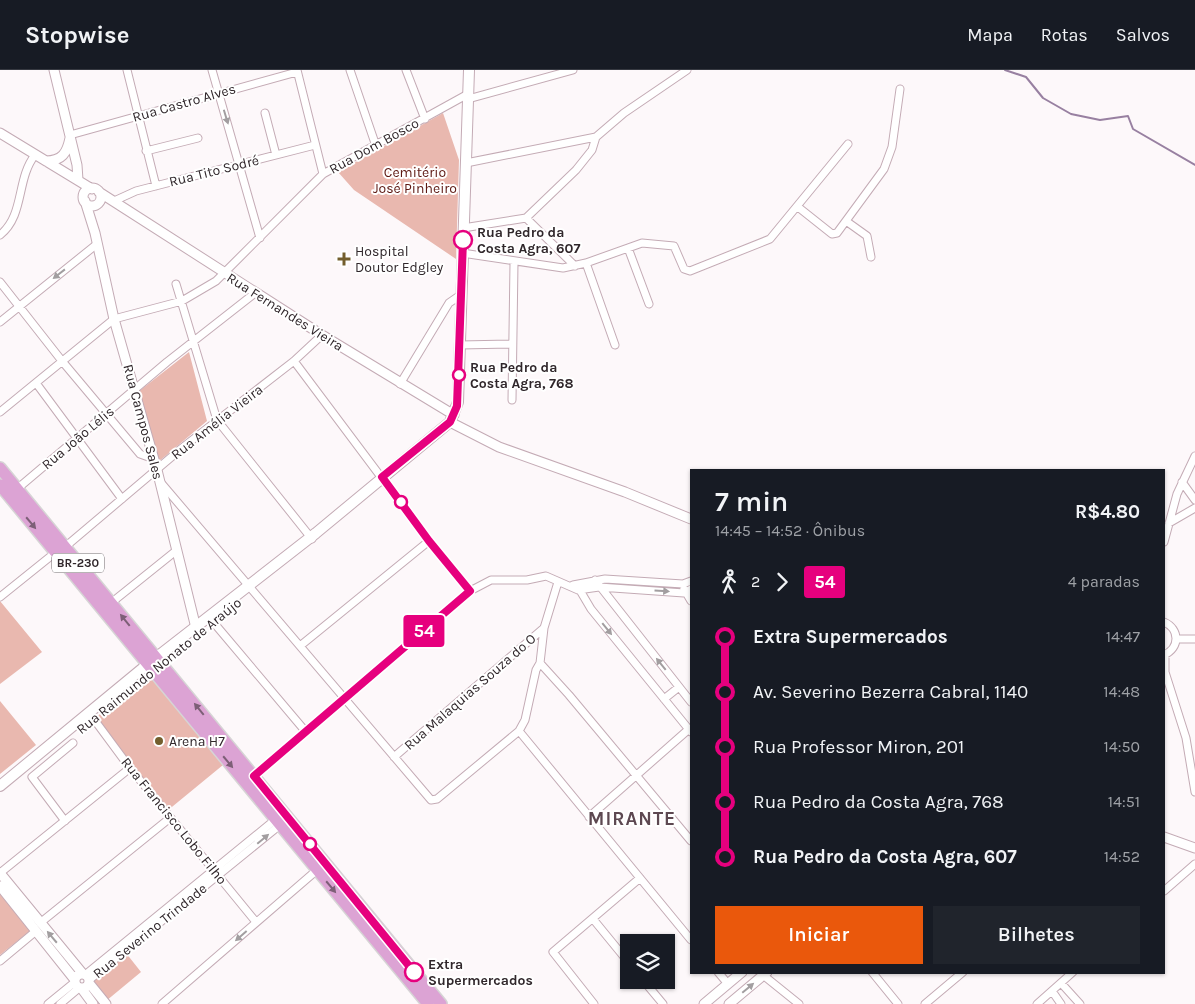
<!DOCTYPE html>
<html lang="pt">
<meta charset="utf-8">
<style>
body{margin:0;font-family:Karla,sans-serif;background:#20242c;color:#f1f3f6;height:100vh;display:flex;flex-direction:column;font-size:19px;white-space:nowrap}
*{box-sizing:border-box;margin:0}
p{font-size:16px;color:#9ea1a6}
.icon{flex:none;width:28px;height:28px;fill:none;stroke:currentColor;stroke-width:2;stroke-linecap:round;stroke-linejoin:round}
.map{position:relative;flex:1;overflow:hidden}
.sheet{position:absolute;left:690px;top:399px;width:475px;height:505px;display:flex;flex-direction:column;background:#171b24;border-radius:0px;box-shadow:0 1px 4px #0004}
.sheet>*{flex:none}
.badge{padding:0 10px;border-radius:4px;font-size:18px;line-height:32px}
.controls{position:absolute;left:620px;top:864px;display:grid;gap:10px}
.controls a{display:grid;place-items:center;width:55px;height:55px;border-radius:0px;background:#171b24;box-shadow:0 1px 4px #0004;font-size:25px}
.map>.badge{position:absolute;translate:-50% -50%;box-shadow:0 0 0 2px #fff}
.legs{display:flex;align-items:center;gap:8px;height:55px;padding:0 25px;font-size:16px}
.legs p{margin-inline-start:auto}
.headline{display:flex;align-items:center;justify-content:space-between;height:85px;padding:0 25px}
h1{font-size:28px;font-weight:600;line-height:38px}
.cta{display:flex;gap:10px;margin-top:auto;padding:10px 25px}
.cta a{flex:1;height:58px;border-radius:0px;background:#ea580c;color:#fff;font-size:20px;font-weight:600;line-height:58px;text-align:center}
.cta a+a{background:#20242c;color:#f1f3f6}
ul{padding:0 25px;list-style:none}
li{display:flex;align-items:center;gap:18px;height:55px;font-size:19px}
li i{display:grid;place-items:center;width:8px;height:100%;margin:0 6px;background:currentColor}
li i::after{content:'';width:12px;height:12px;margin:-6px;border:4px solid;border-radius:50%;background:#171b24}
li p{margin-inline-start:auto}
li:first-child i{background:linear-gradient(#0000 50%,currentColor 0)}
li:last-child i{background:linear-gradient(currentColor 50%,#0000 0)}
header{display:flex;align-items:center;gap:30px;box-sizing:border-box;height:70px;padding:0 25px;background:#171b24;border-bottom:1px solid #363941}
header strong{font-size:24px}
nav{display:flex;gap:28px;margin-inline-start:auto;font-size:18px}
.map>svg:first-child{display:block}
</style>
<header>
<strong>Stopwise</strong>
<nav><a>Mapa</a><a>Rotas</a><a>Salvos</a></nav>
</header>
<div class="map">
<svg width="1195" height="934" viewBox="0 0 1195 934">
<rect width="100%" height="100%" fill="#fdf8fa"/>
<!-- green -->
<path fill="#e9b8af" d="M 443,43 L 459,90 L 456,189 L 354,120 L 338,102 Z
M 189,282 L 207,351 L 157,393 L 138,322 Z
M 0,531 L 42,582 L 0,614 Z
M 151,604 L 223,695 L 167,741 L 95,648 Z
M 0,631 L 36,675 L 0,704 Z
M 0,824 L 30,861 L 0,885 Z
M 126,883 L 141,902 L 106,931 L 90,912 Z"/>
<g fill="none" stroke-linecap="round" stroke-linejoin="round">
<!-- stream -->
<path stroke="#9880a1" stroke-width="2" d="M 1005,0 L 1026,7 L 1043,28 L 1071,44 L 1100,50 L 1128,46 L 1133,59 L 1195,95"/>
<defs>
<path id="minor" d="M 127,0 L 156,116
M 212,0 L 260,168
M 297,0 L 323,104
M 350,0 L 376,76
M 406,0 L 425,49
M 468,29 L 573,0
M 265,43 L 276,85
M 70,65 L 297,2
M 146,81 L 198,68
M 466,93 L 596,67
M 114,131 L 136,121 L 315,75
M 798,137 L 832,164 L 837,163 L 884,99 L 892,77 L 900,19
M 526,148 L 576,100 L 592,80 L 596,67 L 624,43 L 687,0
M 526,148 L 575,196
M 846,151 L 867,166 L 871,187
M 463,158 L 526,148
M 0,165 C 25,145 16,109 35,85
M 628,178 L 649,234
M 462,183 L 563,198 L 586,193 L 642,173 L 674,176 L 684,199 L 690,201 L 770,169 L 848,74
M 586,193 L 615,275
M 0,212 L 62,291 L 140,384 L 154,389
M 176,214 L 217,350 L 312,469
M 0,252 L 97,174
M 460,275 L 512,274
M 294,291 L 429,471 L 470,521
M 36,313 L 122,429
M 400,314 L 449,233 L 462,224
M 512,330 L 514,193
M 0,342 L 114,249 L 182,231 L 216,211 L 323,104 L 468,24
M 1182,412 L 1195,430
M 162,414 L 431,730 L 437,729 L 519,661 L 525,650 L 536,600 L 540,593 L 544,558
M 17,419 L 167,292 L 255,223
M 1169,453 L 1195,438
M 1164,472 L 1177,424 L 1195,386
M 65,477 L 182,378 L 294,291 L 322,265
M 595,510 L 691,632
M 573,515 L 605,509 L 683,514 L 691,511
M 578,517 L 591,539 L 691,662
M 684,519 L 691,531
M 578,520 L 599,517 L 684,523 L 691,519
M 0,527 L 56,482
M 111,533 L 177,480
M 1164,552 C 1180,559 1180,578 1164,585
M 214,553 L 306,662
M 1177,569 L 1195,569
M 300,576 L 429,471
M 1165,584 L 1165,602 L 1186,668 L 1195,722
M 540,593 L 569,625 L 691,771
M 664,629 L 679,617
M 93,648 L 130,698 L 256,852
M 519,661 L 691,870
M 394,687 L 544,558 L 558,512
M 254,706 L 470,521 L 491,510 L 527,510 L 546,506 L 578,520
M 589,747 L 689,659
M 65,751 L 32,707 L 73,673
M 0,803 L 130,698
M 1164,821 L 1195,794
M 593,849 L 629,893
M 40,853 L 170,748
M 0,891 L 36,861
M 718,902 L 728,914
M 872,902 L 898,934
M 85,905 L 276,749
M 763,905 L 799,934
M 89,910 L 280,755
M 643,910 L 663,934
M 1061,913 L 1080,934
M 1052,921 L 1061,934
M 48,934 L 75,912
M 60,934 L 79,918
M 162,934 L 317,800
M 594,934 L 553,882 L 640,808
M 925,934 L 963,902
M 1037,934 L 1073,902"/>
<path id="tertiary" d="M 54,0 L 77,95 L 78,110
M 0,63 L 92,119
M 46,91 C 62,91 67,83 70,68
M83 127a9 9 0 1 1 18 0a9 9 0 1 1-18 0Z
M 99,122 L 322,265 L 454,345
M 85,131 L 95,163 L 114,249 L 157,400 L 196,558
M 450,352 L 499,377 L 625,422 L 691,449
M 1164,767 L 1195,778
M 0,803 L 83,904
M 0,816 L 75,910
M75 911a7 7 0 1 1 14 0a7 7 0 1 1-14 0Z
M 89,913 L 106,934
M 82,919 L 93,934
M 704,934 L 742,902
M 729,934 L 767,902"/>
<path id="secondary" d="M 0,716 L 148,594 L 316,463 L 450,352 L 458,332 L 469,0"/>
<path id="primary" d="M 0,398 L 441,934
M 0,415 L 428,934"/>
</defs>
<!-- minor casing -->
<use href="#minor" stroke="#c4abb5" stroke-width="9"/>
<!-- tertiary casing -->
<use href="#tertiary" stroke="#c4abb5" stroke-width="11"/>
<!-- secondary casing -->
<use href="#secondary" stroke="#c4abb5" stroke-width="12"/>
<!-- primary casing -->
<use href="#primary" stroke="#d6d4d5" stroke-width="14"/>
<!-- minor -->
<use href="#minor" stroke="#fff" stroke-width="7"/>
<!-- tertiary -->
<use href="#tertiary" stroke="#fff" stroke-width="9"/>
<!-- secondary -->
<use href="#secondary" stroke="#fff" stroke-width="10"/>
<!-- primary -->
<use href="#primary" stroke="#dca3d4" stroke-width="11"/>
</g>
<!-- one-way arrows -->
<defs><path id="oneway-solid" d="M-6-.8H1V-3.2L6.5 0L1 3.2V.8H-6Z" transform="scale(1.25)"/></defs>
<g fill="#a29ea0">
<use href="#oneway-solid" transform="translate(226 47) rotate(73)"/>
<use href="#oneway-solid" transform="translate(59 204) rotate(142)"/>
<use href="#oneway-solid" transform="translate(662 521) rotate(4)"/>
<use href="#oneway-solid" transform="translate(607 559) rotate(51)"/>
<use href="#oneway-solid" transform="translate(661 594) rotate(-129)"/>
<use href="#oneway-solid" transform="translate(263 769) rotate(-40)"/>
<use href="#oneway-solid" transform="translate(241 866) rotate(139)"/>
<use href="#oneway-solid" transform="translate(52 867) rotate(-130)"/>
<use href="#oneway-solid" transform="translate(748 918) rotate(-40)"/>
</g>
<g fill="#7d5f77">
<use href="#oneway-solid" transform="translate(31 453) rotate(50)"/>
<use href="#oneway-solid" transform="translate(125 550) rotate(-129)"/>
<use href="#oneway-solid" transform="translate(199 639) rotate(-129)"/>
<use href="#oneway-solid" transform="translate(228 692) rotate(50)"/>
<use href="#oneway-solid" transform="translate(331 817) rotate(50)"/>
</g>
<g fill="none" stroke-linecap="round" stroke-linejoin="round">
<defs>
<path id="line-1" d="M 414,902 L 254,706 L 470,521 L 429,471 L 382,407 L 450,352 L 457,336 L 463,170"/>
</defs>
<!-- line-1 casing -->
<use href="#line-1" stroke="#fff" stroke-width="11"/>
<!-- line-1 -->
<use href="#line-1" stroke="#e6007e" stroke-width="8"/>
</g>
<!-- markers -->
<g fill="#fff" stroke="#e6007e" stroke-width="2.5">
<circle cx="463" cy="170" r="9"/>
<circle cx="459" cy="305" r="6"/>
<circle cx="401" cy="432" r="6"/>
<circle cx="310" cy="774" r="6"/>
<circle cx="414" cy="902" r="9"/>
</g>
<g fill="#735e2d" stroke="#fff" stroke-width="2">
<path d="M341.5 181.5h5v5h5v5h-5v5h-5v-5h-5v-5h5z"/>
<circle cx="159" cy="671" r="5"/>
</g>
<g text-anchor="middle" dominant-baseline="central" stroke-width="4" stroke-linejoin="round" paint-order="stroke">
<!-- shield labels -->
<rect fill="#fff" stroke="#6e686b" stroke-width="1" x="52" y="483.5" width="52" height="19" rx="4"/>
<g font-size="12" font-weight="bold" fill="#30272b">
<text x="78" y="493">BR-230</text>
</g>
<!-- street labels -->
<g font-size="14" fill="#30272b" stroke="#fff">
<text transform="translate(184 33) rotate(-16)">Rua Castro Alves</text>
<text transform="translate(374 76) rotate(-29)">Rua Dom Bosco</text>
<text transform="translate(214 101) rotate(-14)">Rua Tito Sodré</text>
<text transform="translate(285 242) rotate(32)">Rua Fernandes Vieira</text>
<text transform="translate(143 352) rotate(75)">Rua Campos Sales</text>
<text transform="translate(217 352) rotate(-38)">Rua Amélia Vieira</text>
<text transform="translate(78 368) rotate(-40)">Rua João Lélis</text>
<text transform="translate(159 596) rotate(-39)">Rua Raimundo Nonato de Araújo</text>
<text transform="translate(470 622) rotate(-41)">Rua Malaquias Souza do O</text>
<text transform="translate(174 751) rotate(51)">Rua Francisco Lobo Filho</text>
<text transform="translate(150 861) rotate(-39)">Rua Severino Trindade</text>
</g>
<!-- park labels -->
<g font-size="14" fill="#5c1711" stroke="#fff">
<text x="415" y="102">Cemitério<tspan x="415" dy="16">José Pinheiro</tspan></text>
</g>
<!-- stop labels -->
<g font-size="14" font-weight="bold" fill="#30272b" stroke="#fff" text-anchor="start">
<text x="477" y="162">Rua Pedro da<tspan x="477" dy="16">Costa Agra, 607</tspan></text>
<text x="470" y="297">Rua Pedro da<tspan x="470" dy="16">Costa Agra, 768</tspan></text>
<text x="428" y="894">Extra<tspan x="428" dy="16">Supermercados</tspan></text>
</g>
<!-- poi labels -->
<g font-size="14" fill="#30272b" stroke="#fff" text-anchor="start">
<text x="355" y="181">Hospital<tspan x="355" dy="16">Doutor Edgley</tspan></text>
<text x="169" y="671">Arena H7</text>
</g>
<!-- district labels -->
<g font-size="19" font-weight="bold" letter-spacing="1" fill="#5d4851" stroke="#fff">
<text x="632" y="749">MIRANTE</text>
</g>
</g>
</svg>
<div class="controls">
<a><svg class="icon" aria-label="layers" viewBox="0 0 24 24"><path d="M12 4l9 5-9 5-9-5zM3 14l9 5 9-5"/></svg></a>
</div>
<b class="badge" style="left:424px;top:561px;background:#e6007e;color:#fff">54</b>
<section class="sheet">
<div class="headline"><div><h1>7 min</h1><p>14:45 – 14:52 · Ônibus</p></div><b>R$4.80</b></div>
<div class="legs"><svg class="icon" aria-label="walk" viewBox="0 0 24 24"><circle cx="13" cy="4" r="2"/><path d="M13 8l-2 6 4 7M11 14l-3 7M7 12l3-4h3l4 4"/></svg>2<svg class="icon" aria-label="forward" viewBox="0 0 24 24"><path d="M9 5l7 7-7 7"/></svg><b class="badge" style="background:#e6007e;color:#fff">54</b><p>4 paradas</p></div>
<ul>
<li><i style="color:#e6007e"></i><b>Extra Supermercados</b><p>14:47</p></li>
<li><i style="color:#e6007e"></i><span>Av. Severino Bezerra Cabral, 1140</span><p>14:48</p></li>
<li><i style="color:#e6007e"></i><span>Rua Professor Miron, 201</span><p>14:50</p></li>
<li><i style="color:#e6007e"></i><span>Rua Pedro da Costa Agra, 768</span><p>14:51</p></li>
<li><i style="color:#e6007e"></i><b>Rua Pedro da Costa Agra, 607</b><p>14:52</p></li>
</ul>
<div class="cta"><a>Iniciar</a><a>Bilhetes</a></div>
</section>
</div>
